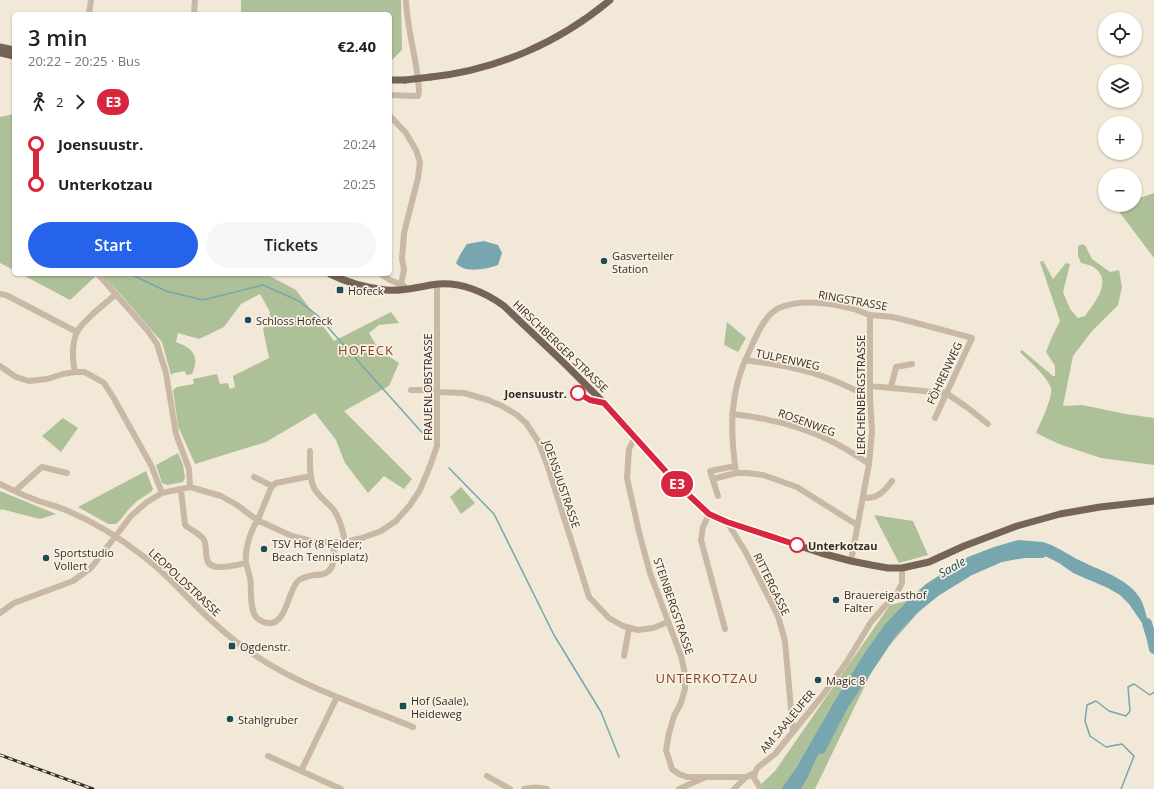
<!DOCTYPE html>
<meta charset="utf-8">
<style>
body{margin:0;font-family:"Open Sans",sans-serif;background:#f6f6f6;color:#222;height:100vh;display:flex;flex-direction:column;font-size:15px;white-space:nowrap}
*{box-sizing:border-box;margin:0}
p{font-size:13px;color:#767676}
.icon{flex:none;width:22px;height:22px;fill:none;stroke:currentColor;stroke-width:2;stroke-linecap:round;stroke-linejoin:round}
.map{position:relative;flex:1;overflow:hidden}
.sheet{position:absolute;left:12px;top:12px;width:380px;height:264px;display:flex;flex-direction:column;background:#fff;border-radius:6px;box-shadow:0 1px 3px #0004}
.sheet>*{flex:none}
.badge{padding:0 8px;border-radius:13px;font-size:14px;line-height:26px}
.fabs{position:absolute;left:1098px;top:12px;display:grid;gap:8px}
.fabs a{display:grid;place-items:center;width:44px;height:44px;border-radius:50%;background:#fff;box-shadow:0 1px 3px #0004;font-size:20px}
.map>.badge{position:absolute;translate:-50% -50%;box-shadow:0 0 0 2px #fff}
.legs{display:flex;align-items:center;gap:6px;height:44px;padding:0 16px;font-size:13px}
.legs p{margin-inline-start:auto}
.headline{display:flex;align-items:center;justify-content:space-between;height:68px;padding:0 16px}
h1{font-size:22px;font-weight:600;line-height:30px}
.primary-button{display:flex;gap:8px;margin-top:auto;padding:8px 16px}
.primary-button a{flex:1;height:46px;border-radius:24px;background:#2563eb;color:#fff;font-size:16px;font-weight:600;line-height:46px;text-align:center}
.primary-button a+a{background:#f6f6f6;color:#222}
ul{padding:0 16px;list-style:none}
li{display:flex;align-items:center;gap:14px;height:40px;font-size:15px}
li i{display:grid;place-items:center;width:6px;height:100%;margin:0 5px;background:currentColor}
li i::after{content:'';width:10px;height:10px;margin:-5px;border:3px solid;border-radius:50%;background:#fff}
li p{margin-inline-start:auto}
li:first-child i{background:linear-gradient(#0000 50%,currentColor 0)}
li:last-child i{background:linear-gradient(currentColor 50%,#0000 0)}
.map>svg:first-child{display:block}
</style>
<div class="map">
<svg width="1154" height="789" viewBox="0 0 1154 789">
<rect width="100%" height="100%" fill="#f1e8d8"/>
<!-- green -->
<path fill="#aec098" d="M 241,0 L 401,0 L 402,50 L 390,62 L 390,14 L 241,14 Z
M 14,114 L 14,270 L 0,263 L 0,117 Z
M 1154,193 L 1154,258 L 1114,205 L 1135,205 L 1135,197 L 1143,197 Z
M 1083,244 L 1086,247 L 1092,259 L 1110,272 L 1119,270 L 1122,287 L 1118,305 L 1092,331 L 1073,356 L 1063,406 L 1082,405 L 1126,414 L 1154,418 L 1154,465 L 1101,458 L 1059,444 L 1036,433 C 1040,424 1053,398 1051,388 C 1047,376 1029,361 1020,352 L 1022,350 L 1053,376 L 1055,376 L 1055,366 L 1046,352 L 1051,339 L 1060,321 L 1040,262 L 1043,261 L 1053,279 L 1066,263 L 1070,264 L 1063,292 L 1070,309 L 1078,318 L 1085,316 C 1094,303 1112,283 1096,269 C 1092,265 1085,264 1081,263 L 1078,256 L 1078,246 Z
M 21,274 L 98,274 L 70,300 Z
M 101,274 L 266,274 L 296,290 L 334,341 L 391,312 L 399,323 L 379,325 L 369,333 L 379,350 L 399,363 L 389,386 L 344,411 L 412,479 L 404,489 L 384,476 L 368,493 L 345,463 L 336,440 L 315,413 L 266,442 L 195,464 L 178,426 L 173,390 L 177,387 L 194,384 L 193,379 L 217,374 L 220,384 L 228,383 L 230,389 L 235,387 L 233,376 L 269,358 L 263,329 L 268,321 L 270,312 L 260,294 L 241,304 L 224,327 L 199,339 L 178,333 L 176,342 C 193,348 200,356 192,374 L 186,375 L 185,371 L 174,373 L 171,375 L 162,342 L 116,289 Z
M 727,322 L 746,338 L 738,352 L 724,345 Z
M 63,418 L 78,428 L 61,452 L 42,436 Z
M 178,453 L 183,465 L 185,478 L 183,482 L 168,485 L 162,483 L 156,465 Z
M 146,471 L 153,489 L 151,492 L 137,501 L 128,510 L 122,518 L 116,524 L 108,524 L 78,507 Z
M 461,487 L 475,503 L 461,514 L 450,497 Z
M 0,491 L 56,514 L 40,519 L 1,509 L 0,511 Z
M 874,515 L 913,521 L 928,555 L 899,563 Z
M 934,589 L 930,599 L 889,646 L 871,673 L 815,789 L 801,789 L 808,777 L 841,706 L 875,653 L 892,629 L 913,607 Z
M 907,601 L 885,624 L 867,649 L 835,700 L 796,768 L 782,788 L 781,789 L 756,789 L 775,771 L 890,605 Z"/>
<!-- water -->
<path fill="#77a6ae" d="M 484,241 L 498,245 L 502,253 L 498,265 C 487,269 465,274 456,263 L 461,253 L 467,244 Z
M 1018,540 C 1026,541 1035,541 1043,542 C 1057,546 1068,555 1081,561 C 1101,571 1127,578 1140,598 C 1146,609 1148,624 1151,636 L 1129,604 L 1120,595 L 1108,588 L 1073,573 L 1059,563 L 1043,555 L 1022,552 L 1000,557 L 978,566 L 953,578 L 934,589 L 913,607 L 892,629 L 875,653 L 841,706 L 808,777 L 801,789 L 781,789 L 796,768 L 835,700 L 867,649 L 885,624 L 907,601 L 926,584 L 968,557 L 994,547 Z"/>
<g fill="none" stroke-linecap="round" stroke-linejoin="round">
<!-- stream -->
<path stroke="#77a6ae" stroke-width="1.5" d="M 13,125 L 14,127
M 130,274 L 166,291 L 203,300 L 263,285 L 299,301 L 317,315 L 426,437
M 449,468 L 494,514 L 554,635 L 601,712 L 619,757
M 1121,789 L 1134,756 L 1122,744 L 1106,747 L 1090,736 L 1085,721 L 1087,705 L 1096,701 L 1109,711 L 1126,716 L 1130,711 L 1128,687 L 1134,684 L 1150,695 L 1154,692"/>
<!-- river -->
<path stroke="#77a6ae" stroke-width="10" d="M 1147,623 L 1151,636 L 1154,649
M 821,749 L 843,706 L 893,631 L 914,609 L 935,592 L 969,571 L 1001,557 L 1024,553 L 1042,553"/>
<!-- minor -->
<path stroke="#c9b9a4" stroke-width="6" d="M 89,14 L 91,0
M 194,14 L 195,0
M 390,95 L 415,96 L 418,96 L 419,92 C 418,62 407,31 406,0
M 390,116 L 406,133 L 416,150 L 420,162 L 418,178 L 404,233 L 402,259 L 404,269 L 401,285
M 98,274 L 148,331 L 157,344 L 166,373 L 176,434 L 189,469 L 190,487
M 381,274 L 390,280 L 404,286
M 0,294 L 6,295 L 77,332
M 745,360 C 773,364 803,368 830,379 C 843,384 857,391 870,397
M 0,366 L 16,377 L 29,381 L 47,379 L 63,374 L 75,372 L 84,372 L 92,376 L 104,383 L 113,397 L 151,465 L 162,493
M 75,372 C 72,360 72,343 77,332 C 83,320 105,304 116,294
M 870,386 L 946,393 L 968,408 L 988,424
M 891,387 L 896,367 L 912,364
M 411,390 L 437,390
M 437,392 L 464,393 L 488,400 L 502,406 L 517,415 L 526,423 L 538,441 L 548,467 L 589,597 L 609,618 L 623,626 L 638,630 L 653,628 L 668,622
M 732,414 C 768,418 803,426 835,443 C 847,449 858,457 869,464
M 635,437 L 629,449 L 627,478 L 639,532 L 650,573 L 681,656 L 685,674 L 685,689 L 681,703 L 674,716 L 669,733 L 666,750 L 672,769 L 679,774 L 687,777 L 706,777
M 310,451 C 310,463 309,477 314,488 C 319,497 327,502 333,509 C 340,518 343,531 345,542
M 736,473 C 730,430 729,392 749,352 C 755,338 765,314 779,308 C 802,298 831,303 854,309 C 860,311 865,314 871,315 C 878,316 885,316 892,317 C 919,323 945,331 972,338 L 935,418
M 311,476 L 276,483 L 272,486 C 267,497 263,508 258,519 C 254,526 251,532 249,539 C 247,546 245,555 246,563 C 247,568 249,573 250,578 C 252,589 249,608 256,617 C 259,621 267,624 272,623 C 288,619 288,589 299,580 C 304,577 308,576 314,575 C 317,575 322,575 326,573 C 336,568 334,552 333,542
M 254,477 L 272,486
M 713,479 L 736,473 L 747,473 L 763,475 L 797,487 L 857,525
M 0,484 C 12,490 24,496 36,500 C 46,504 57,506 68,511 C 94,522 120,538 143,556 C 169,575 189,601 213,622 C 226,634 241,646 256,656 C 304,688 360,705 413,727
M 181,490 L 185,525 C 190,530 200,533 204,540 C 207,546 205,553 207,559 C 209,573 236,565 246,563
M 15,491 L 42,467 L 67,473
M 718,496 L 710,471 L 735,466
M 863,498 C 877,499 884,492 892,481
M 709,514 L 703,527 L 701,540 L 725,629
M 727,522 L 745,551 L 778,616 L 785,641 L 793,732
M 851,561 L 869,464 L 872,431 L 870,397 L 870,315
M 0,613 L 14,603 L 73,581 L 91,568 L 131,516 L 147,502 L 162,493 L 190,487 L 221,496 L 237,505 L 257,520 L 292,536 L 315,542 L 345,542 L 362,538 L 381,531 L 396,521 L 410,505 L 420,490 L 430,466 L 437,446 L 437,284
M 624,656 L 629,628
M 268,756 L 341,789
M 301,771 L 337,697
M 487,776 L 510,789
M 524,789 C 532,787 539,787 547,789
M 679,789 L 706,777 L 746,777 L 755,773
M 734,789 L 746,777
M 761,789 L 754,778 L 755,773 L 757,768 L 775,754 L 823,695 L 846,663 L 871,622 L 884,607 L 896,595 L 902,583 L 902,568"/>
<!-- major -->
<path stroke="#766557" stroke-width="7" d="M 0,47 L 14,50
M 0,53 L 14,56
M 431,77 C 497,70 560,42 610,0
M 390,80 L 405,80
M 330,274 C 348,283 366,288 386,290 C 404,292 420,286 438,284 C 461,282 485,292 504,306 L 565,364 L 604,403 L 678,485 L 709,514 L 727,522 L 821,553 L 851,561 L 871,565 L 888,568 L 902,568 L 929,562 L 964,546 L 1017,526 L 1060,514 L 1100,507 L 1154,501"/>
<defs>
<path id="rail" d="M 0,755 L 93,789"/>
</defs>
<!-- rail casing -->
<use href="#rail" stroke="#342c26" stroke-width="3"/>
<!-- rail -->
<use href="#rail" stroke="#f9f2e4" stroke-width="1.5" stroke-dasharray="4.5" stroke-linecap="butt"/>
<!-- major-bridge -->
<path stroke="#766557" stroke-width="7" d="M 405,80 L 431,77"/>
</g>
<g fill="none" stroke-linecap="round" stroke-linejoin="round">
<defs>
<path id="line-1" d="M 578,393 L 590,400 L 604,403 L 678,485 L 709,514 L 727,522 L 797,545"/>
</defs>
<!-- line-1 casing -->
<use href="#line-1" stroke="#fff" stroke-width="9"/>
<!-- line-1 -->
<use href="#line-1" stroke="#d7263d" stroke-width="6"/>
</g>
<!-- markers -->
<g fill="#1c4c56" stroke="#f9f2e4" stroke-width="1.5">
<circle cx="604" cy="261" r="4"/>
<rect x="336" y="286" width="8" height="8" rx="2"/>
<circle cx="248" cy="320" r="4"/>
<circle cx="264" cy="549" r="4"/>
<circle cx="46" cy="558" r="4"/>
<circle cx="836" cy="600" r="4"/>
<rect x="228" y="642" width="8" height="8" rx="2"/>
<circle cx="818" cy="680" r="4"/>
<rect x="399" y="702" width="8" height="8" rx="2"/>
<circle cx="230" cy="719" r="4"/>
</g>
<g fill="#fff" stroke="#d7263d" stroke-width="2">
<circle cx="578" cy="393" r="7"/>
<circle cx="797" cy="545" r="7"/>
</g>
<g text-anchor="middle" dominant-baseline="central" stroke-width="3.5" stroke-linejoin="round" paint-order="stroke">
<!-- poi labels -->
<g font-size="11" fill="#342c26" stroke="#f9f2e4" text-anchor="start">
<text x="612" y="255">Gasverteiler<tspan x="612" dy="13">Station</tspan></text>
<text x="348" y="290">Hofeck</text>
<text x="256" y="320">Schloss Hofeck</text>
<text x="272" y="543">TSV Hof (8 Felder;<tspan x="272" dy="13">Beach Tennisplatz)</tspan></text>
<text x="54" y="552">Sportstudio<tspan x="54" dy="13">Vollert</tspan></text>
<text x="844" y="594">Brauereigasthof<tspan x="844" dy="13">Falter</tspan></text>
<text x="240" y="646">Ogdenstr.</text>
<text x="826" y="680">Magic 8</text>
<text x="411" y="700">Hof (Saale),<tspan x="411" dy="13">Heideweg</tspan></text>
<text x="238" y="719">Stahlgruber</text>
</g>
<!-- street labels -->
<g font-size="11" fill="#342c26" stroke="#f9f2e4">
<text transform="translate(853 300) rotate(10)">RINGSTRASSE</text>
<text transform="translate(561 346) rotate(44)">HIRSCHBERGER STRASSE</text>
<text transform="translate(788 359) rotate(12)">TULPENWEG</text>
<text transform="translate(944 373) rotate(-65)">FÖHRENWEG</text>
<text transform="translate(427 387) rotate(-90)">FRAUENLOBSTRASSE</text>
<text transform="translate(860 395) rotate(-90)">LERCHENBERGSTRASSE</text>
<text transform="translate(807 422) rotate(20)">ROSENWEG</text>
<text transform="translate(562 484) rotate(71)">JOENSUUSTRASSE</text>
<text transform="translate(185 582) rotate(43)">LEOPOLDSTRASSE</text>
<text transform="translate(772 584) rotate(64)">RITTERGASSE</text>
<text transform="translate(674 606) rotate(71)">STEINBERGSTRASSE</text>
<text transform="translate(787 721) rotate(-50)">AM SAALEUFER</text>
</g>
<!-- stop labels -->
<g font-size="11" font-weight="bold" fill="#342c26" stroke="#f9f2e4" text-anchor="end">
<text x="567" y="393">Joensuustr.</text>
<text x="808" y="545" text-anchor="start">Unterkotzau</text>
</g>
<!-- water labels -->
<g font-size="12" font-style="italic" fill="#1c4c56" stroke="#f9f2e4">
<text transform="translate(952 567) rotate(-30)">Saale</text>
</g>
<!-- quarter labels -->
<g font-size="13" letter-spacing="1" fill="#83411f" stroke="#f9f2e4">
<text x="366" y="350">HOFECK</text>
<text x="707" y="678">UNTERKOTZAU</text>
</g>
</g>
</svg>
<div class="fabs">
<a><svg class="icon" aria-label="locate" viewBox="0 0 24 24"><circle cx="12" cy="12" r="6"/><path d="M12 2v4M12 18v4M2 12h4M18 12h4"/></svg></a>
<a><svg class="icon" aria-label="layers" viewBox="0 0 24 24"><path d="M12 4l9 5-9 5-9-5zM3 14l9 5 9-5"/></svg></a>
<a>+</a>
<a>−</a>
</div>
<b class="badge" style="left:677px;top:484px;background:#d7263d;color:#fff">E3</b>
<section class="sheet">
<div class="headline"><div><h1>3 min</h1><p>20:22 – 20:25 · Bus</p></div><b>€2.40</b></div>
<div class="legs"><svg class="icon" aria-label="walk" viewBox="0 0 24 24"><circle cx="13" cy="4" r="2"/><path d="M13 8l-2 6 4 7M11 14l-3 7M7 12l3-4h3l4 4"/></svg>2<svg class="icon" aria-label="forward" viewBox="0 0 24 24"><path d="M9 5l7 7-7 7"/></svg><b class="badge" style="background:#d7263d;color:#fff">E3</b></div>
<ul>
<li><i style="color:#d7263d"></i><b>Joensuustr.</b><p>20:24</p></li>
<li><i style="color:#d7263d"></i><b>Unterkotzau</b><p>20:25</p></li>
</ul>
<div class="primary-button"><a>Start</a><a>Tickets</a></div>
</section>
</div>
